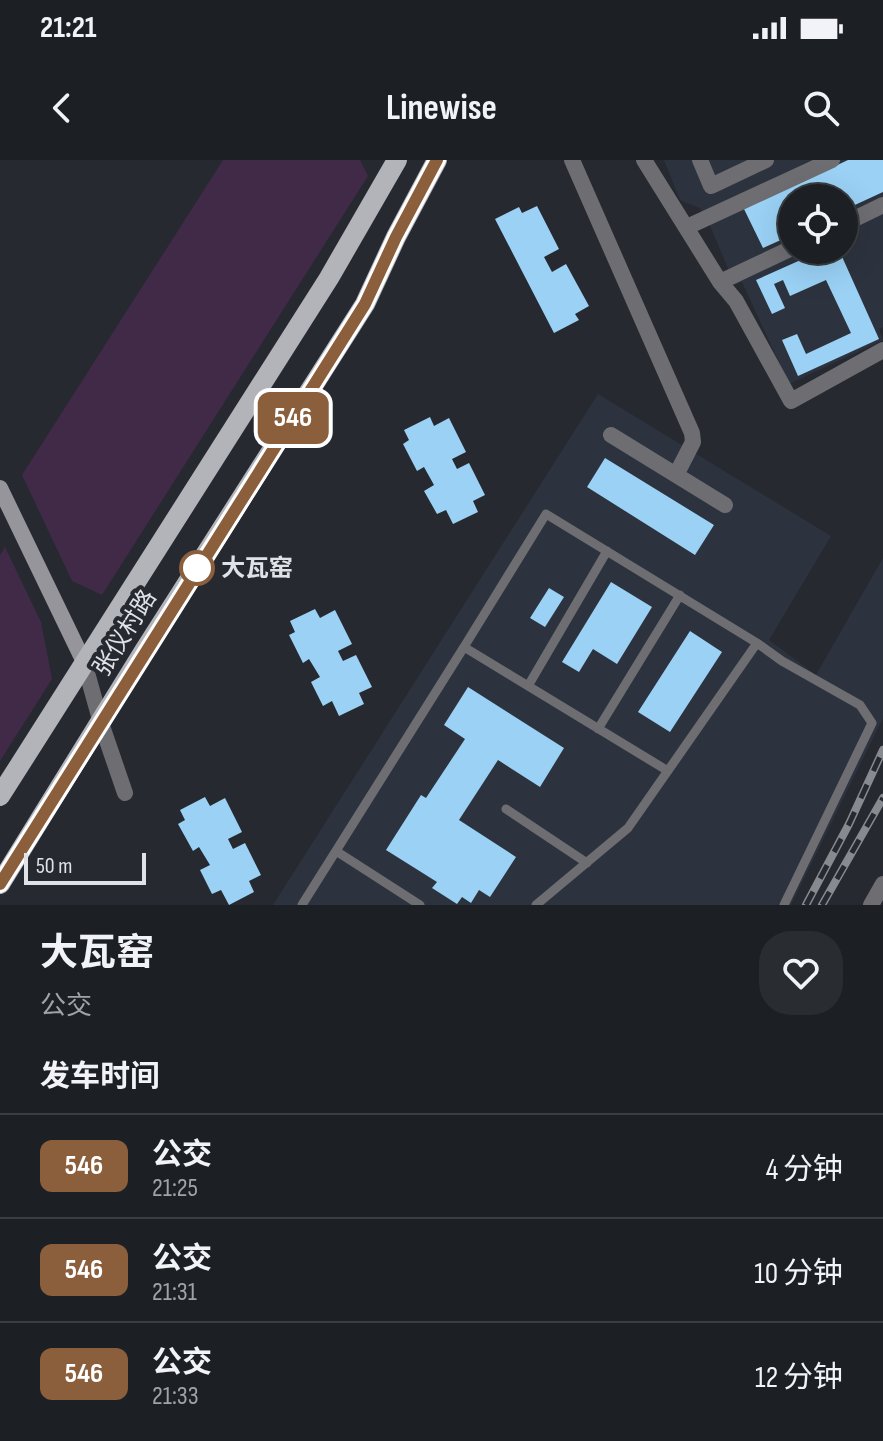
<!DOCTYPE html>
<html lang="zh">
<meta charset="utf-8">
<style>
body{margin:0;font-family:"Sofia Sans Condensed","Noto Sans SC",sans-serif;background:#292c31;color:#f1f3f6;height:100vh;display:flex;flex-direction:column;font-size:30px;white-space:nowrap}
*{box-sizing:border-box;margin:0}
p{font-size:26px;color:#a0a2a6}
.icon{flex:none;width:44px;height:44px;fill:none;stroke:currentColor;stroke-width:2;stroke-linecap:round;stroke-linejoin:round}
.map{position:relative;height:745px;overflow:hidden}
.panel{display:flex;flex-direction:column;background:#1c1f24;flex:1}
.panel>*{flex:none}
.badge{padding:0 16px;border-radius:12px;font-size:28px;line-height:52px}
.buttons{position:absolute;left:778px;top:24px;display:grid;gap:16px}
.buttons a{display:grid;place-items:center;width:80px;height:80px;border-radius:50%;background:#1c1f24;box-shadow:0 8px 32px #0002,0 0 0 2px #3a3d41;font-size:40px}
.scale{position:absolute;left:24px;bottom:20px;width:122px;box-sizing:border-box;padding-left:8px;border:4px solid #dfe2e6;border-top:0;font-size:22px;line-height:28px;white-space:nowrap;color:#dfe2e6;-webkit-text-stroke:6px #262930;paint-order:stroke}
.map>.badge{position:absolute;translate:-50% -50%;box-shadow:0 0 0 4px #fff}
h2{padding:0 40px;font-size:30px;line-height:72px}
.round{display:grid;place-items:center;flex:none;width:84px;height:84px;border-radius:32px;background:#292c31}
.head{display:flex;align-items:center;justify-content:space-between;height:136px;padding:0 40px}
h1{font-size:38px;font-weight:700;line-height:60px}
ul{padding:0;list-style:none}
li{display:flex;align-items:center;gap:24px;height:104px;padding:0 40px;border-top:2px solid #3a3d41}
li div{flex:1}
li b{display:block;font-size:30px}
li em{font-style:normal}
li .badge{min-width:88px;font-weight:700;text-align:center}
.status{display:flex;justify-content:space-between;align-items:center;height:56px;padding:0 40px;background:#1c1f24;direction:ltr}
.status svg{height:22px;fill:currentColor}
header{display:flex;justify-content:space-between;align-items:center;height:104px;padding:0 40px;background:#1c1f24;font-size:36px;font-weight:700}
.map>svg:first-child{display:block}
</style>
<div class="status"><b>21:21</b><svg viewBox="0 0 49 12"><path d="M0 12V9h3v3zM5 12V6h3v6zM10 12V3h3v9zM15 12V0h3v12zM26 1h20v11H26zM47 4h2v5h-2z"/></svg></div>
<header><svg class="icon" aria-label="back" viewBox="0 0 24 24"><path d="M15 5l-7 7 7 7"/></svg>Linewise<svg class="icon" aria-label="search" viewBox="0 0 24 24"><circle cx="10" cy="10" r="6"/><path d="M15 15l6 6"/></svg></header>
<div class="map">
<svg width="883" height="745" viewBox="0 0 883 745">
<rect width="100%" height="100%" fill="#262930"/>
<!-- built -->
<path fill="#2d333e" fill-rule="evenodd" d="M 664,0 L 883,0 L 883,167 L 879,169 L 883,180 L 789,224 L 742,122 L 735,125 L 711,68 L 700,48 L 680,40 ZM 792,38 L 844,38 L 844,90 L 792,90 Z
M 598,234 L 831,376 L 769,480 L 816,515 L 883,398 L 883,558 L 791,745 L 273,745 Z"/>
<!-- green -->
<path fill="#402a48" d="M 223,0 L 360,0 L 368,16 L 102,435 L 72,421 L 22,315 Z
M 5,387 L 41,462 L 52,519 L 0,601 L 0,395 Z"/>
<!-- building -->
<path fill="#9ad1f5" d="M 848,0 L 883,0 L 883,32 L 844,50 L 844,38 L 792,38 L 792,75 L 763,88 L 744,49 Z
M 537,46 L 559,89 L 544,97 L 552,112 L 566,104 L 589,146 L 575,154 L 579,160 L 554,173 L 495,59 L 519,47 L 522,53 Z
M 823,90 L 839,90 L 879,179 L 798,216 L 782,180 L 797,174 L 806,194 L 851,173 L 826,120 L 790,136 L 783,120 L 774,124 L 785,148 L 772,154 L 756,120 Z
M 430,257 L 434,266 L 449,258 L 466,292 L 452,299 L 457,309 L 469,303 L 485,335 L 473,341 L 478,352 L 453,364 L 446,350 L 437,354 L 424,331 L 434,325 L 424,307 L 417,311 L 403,284 L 409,280 L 404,270 Z
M 605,298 L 714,365 L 695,395 L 587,327 Z
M 611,422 L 652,447 L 617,504 L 593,489 L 579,512 L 562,502 Z
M 549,428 L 564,437 L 545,467 L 530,458 Z
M 315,449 L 320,458 L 335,450 L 352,484 L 338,491 L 343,501 L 356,495 L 372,527 L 359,533 L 364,544 L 339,556 L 332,541 L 323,546 L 311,522 L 320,517 L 309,499 L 303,503 L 289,475 L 295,472 L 290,461 Z
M 690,471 L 722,492 L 670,572 L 638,552 Z
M 468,527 L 564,588 L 540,627 L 498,600 L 459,660 L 516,697 L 490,737 L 479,730 L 471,743 L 462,737 L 457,744 L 432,728 L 437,722 L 386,690 L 421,635 L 426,638 L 465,579 L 444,565 Z
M 205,637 L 210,646 L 225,638 L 242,672 L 228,679 L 233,689 L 245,683 L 261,715 L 249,721 L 254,732 L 229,745 L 221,730 L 212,734 L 200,710 L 210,705 L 199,687 L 193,691 L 178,664 L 185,660 L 180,650 Z"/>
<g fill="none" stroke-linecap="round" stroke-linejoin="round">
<!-- lane -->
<path stroke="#6e6e72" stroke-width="9" d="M 464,487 L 546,354 L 757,483
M 528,526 L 607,391
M 598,569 L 680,435
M 506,649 L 587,703
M 336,691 L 420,745
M 302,745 L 464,487 L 668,611
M 536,745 L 628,668 L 757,483 L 782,501 L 860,545 L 872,563 L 784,745"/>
<!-- street -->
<path stroke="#6e6e72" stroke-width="16" d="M 572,0 L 692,273 L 693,282 L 676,315
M 644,0 L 720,122 L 792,88
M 700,0 L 711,26 L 766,0
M 844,64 L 883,45
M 687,67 L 832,0
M 720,122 L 736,141 L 791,241 L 883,190
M 611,275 L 725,345
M 84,502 L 101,563 L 125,633
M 871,745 L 883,724"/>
<!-- secondary -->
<path stroke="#95959b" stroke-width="16" d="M 0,328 L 84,502"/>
<!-- primary -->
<path stroke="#b3b3ba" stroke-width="20" d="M 0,636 L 329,118 L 397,0
M 0,724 L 144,491 L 365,144 L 396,77 L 437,0"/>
<defs>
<path id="rail" d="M 806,745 L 849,664 L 883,590
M 822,745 L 883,638"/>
</defs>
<!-- rail casing -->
<use href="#rail" stroke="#878a8f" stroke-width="8"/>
<!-- rail -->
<use href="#rail" stroke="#262930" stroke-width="5" stroke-dasharray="15" stroke-linecap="butt"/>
</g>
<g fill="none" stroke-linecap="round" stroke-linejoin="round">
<defs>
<path id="line" d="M 0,724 L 365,144 L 396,77 L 437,0"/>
</defs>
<!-- line casing -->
<use href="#line" stroke="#fff" stroke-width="18"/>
<!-- line -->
<use href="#line" stroke="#8b5e3c" stroke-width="12"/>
</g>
<!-- markers -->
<circle fill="#fff" stroke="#8b5e3c" stroke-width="4" cx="197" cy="408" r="16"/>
<g text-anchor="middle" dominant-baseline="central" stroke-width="8" stroke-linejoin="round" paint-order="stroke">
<!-- stop labels -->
<g font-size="24" font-weight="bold" fill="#dfe2e6" stroke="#262930" text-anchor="start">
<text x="221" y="408">大瓦窑</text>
</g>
<!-- street labels -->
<g font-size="24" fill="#dfe2e6" stroke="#262930">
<text transform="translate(125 473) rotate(-58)">张仪村路</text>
</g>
</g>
</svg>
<div class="buttons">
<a><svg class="icon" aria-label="locate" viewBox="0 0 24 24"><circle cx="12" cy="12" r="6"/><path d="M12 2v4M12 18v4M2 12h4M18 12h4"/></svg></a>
</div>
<div class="scale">50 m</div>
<b class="badge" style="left:293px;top:258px;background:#8b5e3c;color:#fff">546</b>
</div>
<section class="panel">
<div class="head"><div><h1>大瓦窑</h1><p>公交</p></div><a class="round"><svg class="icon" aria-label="heart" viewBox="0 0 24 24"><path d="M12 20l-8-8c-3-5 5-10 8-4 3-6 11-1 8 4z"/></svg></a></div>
<h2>发车时间</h2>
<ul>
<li><span class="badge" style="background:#8b5e3c;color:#fff">546</span><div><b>公交</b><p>21:25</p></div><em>4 分钟</em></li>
<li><span class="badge" style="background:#8b5e3c;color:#fff">546</span><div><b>公交</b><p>21:31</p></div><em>10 分钟</em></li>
<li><span class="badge" style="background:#8b5e3c;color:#fff">546</span><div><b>公交</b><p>21:33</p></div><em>12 分钟</em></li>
</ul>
</section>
